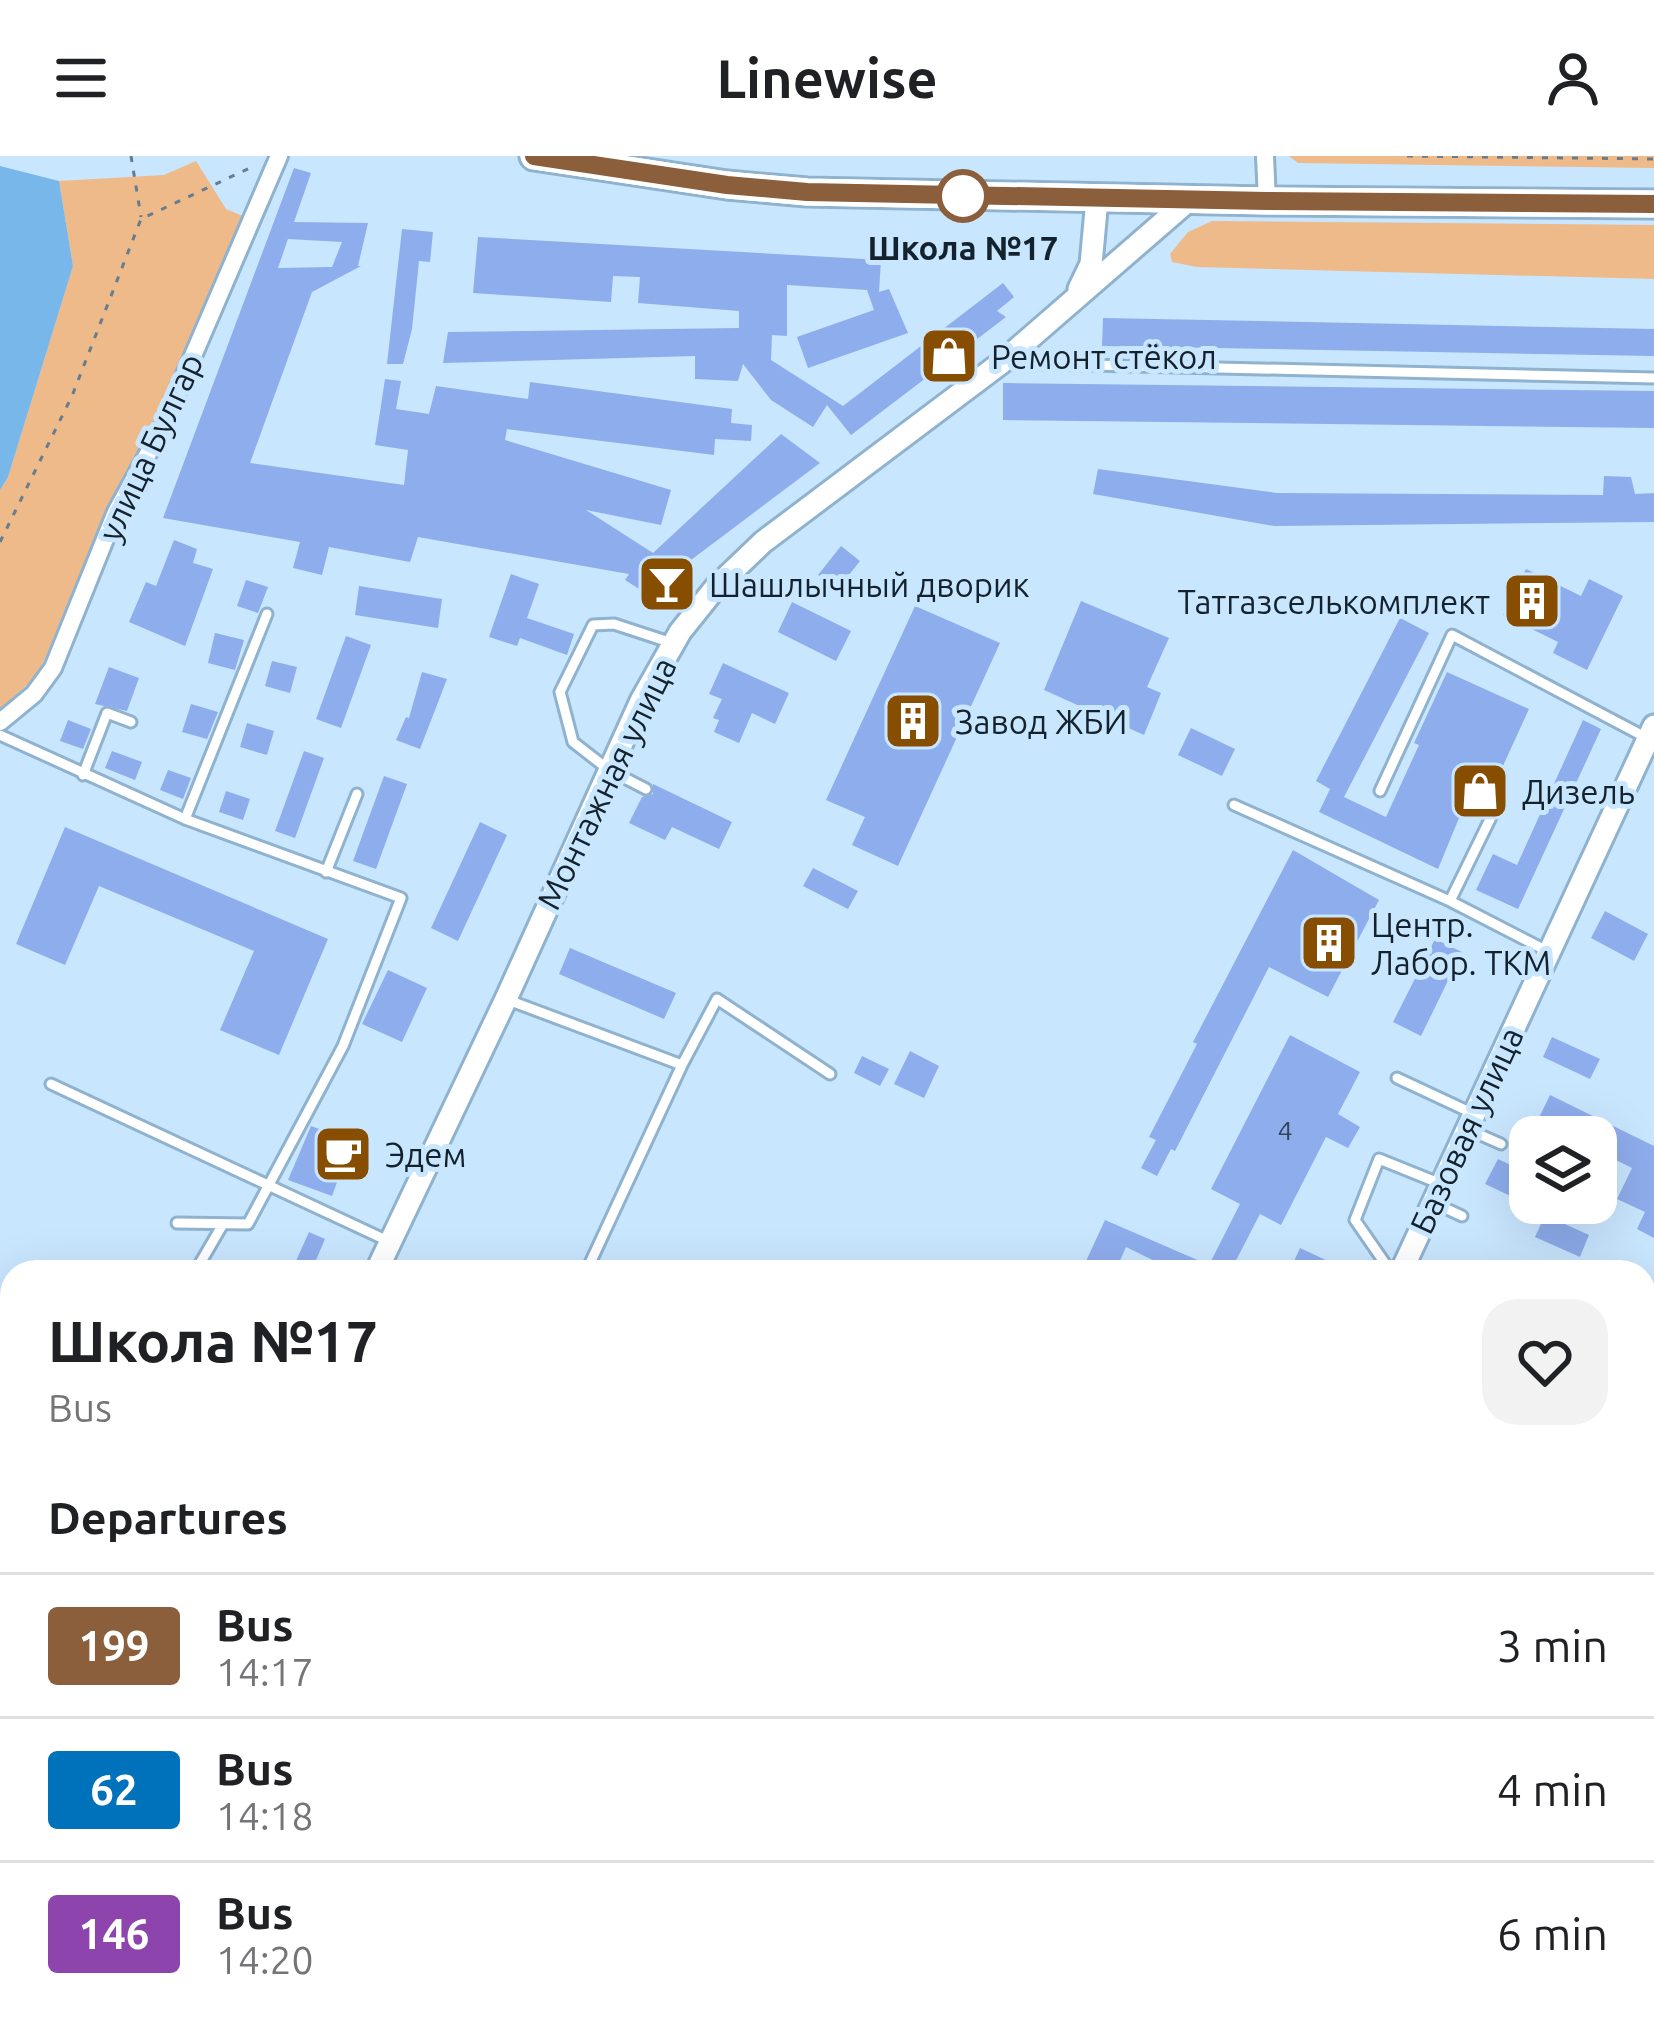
<!DOCTYPE html>
<meta charset="utf-8">
<style>
body{margin:0;font-family:Ubuntu,sans-serif;background:#f2f2f2;color:#202124;height:100vh;display:flex;flex-direction:column;font-size:45px;white-space:nowrap}
*{box-sizing:border-box;margin:0}
p{font-size:39px;color:#757577}
.icon{flex:none;width:66px;height:66px;fill:none;stroke:currentColor;stroke-width:2;stroke-linecap:round;stroke-linejoin:round}
.map{position:relative;flex:1;overflow:hidden}
.panel{position:absolute;left:0px;top:1104px;width:1656px;height:768px;display:flex;flex-direction:column;background:#fff;border-radius:36px 36px 0 0;box-shadow:0 12px 48px #0002}
.panel>*{flex:none}
.badge{padding:0 24px;border-radius:9px;font-size:42px;line-height:78px}
.fabs{position:absolute;left:1509px;top:960px;display:grid;gap:24px}
.fabs a{display:grid;place-items:center;width:108px;height:108px;border-radius:24px;background:#fff;box-shadow:0 12px 48px #0002;font-size:60px}
.map>.badge{position:absolute;translate:-50% -50%;box-shadow:0 0 0 6px #fff}
h2{padding:0 48px;font-size:45px;line-height:108px}
.round{display:grid;place-items:center;flex:none;width:126px;height:126px;border-radius:36px;background:#f2f2f2}
.overview{display:flex;align-items:center;justify-content:space-between;height:204px;padding:0 48px}
h1{font-size:57px;font-weight:600;line-height:90px}
ul{padding:0;list-style:none}
li{display:flex;align-items:center;gap:36px;height:144px;padding:0 48px;border-top:3px solid #e0e0e0}
li div{flex:1}
li b{display:block;font-size:45px}
li em{font-style:normal}
li .badge{min-width:132px;font-weight:700;text-align:center}
header{display:flex;justify-content:space-between;align-items:center;height:156px;padding:0 48px;background:#fff;font-size:54px;font-weight:600}
.map>svg:first-child{display:block}
</style>
<header><svg class="icon" aria-label="menu" viewBox="0 0 24 24"><path d="M4 6h16M4 12h16M4 18h16"/></svg>Linewise<svg class="icon" aria-label="person" viewBox="0 0 24 24"><circle cx="12" cy="8" r="4"/><path d="M4 21q1-7 8-7t8 7"/></svg></header>
<div class="map">
<svg width="1654" height="1872" viewBox="0 0 1654 1872">
<rect width="100%" height="100%" fill="#c9e6ff"/>
<!-- green -->
<path fill="#eeba8a" d="M 1289,0 L 1654,0 L 1654,12 L 1298,7 Z
M 196,5 L 226,53 L 245,61 L 167,251 L 36,521 L 0,553 L 0,334 L 8,321 L 73,110 L 59,25 L 164,19 Z
M 1212,65 L 1654,69 L 1654,123 L 1197,111 L 1172,106 L 1170,98 L 1188,76 Z"/>
<!-- water -->
<path fill="#78b7e9" d="M 0,10 L 59,25 L 73,110 L 8,321 L 0,334 Z"/>
<!-- building -->
<path fill="#8eadec" fill-rule="evenodd" d="M 294,12 L 311,17 L 294,66 L 368,67 L 358,110 L 361,110 L 312,136 L 250,307 L 404,329 L 408,294 L 375,289 L 385,223 L 401,225 L 396,253 L 429,258 L 436,230 L 528,243 L 530,226 L 732,253 L 731,267 L 752,269 L 751,285 L 715,283 L 714,299 L 507,273 L 505,284 L 671,334 L 661,369 L 586,354 L 653,397 L 781,278 L 820,307 L 691,404 L 686,400 L 658,445 L 625,424 L 629,418 L 418,381 L 410,406 L 329,391 L 322,419 L 293,412 L 300,386 L 163,362 ZM 288,83 L 342,86 L 332,111 L 278,112 Z
M 402,73 L 433,76 L 430,106 L 419,105 L 412,173 L 403,208 L 387,208 Z
M 478,81 L 881,104 L 879,136 L 889,133 L 908,177 L 808,212 L 797,181 L 874,154 L 867,134 L 787,129 L 787,180 L 772,179 L 771,204 L 843,250 L 1003,127 L 1014,141 L 997,155 L 1006,161 L 851,279 L 827,249 L 813,271 L 771,244 L 743,208 L 738,225 L 695,223 L 695,200 L 443,207 L 448,176 L 739,172 L 739,155 L 638,147 L 640,121 L 613,120 L 611,146 L 473,137 Z
M 1103,162 L 1654,173 L 1654,200 L 1102,190 Z
M 1003,227 L 1654,235 L 1654,272 L 1003,264 Z
M 1098,313 L 1277,337 L 1603,339 L 1604,320 L 1631,321 L 1635,338 L 1654,337 L 1654,366 L 1274,370 L 1093,338 Z
M 174,384 L 197,393 L 193,407 L 213,413 L 185,490 L 129,466 L 146,426 L 156,430 Z
M 841,390 L 860,405 L 837,434 L 818,419 Z
M 1526,413 L 1581,440 L 1589,423 L 1623,440 L 1587,514 L 1553,497 L 1558,486 L 1503,459 Z
M 511,418 L 539,428 L 527,462 L 574,478 L 567,499 L 520,482 L 517,490 L 489,481 Z
M 246,424 L 268,431 L 258,457 L 237,450 Z
M 359,430 L 442,443 L 438,472 L 355,459 Z
M 1081,445 L 1169,482 L 1147,531 L 1161,537 L 1144,579 L 1044,534 Z
M 792,446 L 851,475 L 836,505 L 778,476 Z
M 915,450 L 1000,487 L 898,710 L 852,689 L 865,661 L 826,644 Z
M 1400,462 L 1429,477 L 1344,641 L 1386,661 L 1419,589 L 1414,587 L 1447,516 L 1529,553 L 1481,658 L 1464,650 L 1438,713 L 1319,656 L 1330,633 L 1316,625 Z
M 215,477 L 244,484 L 235,514 L 208,507 Z
M 346,480 L 371,489 L 341,572 L 316,563 Z
M 272,505 L 297,511 L 290,537 L 265,530 Z
M 723,507 L 789,537 L 775,568 L 752,557 L 739,587 L 714,576 L 719,564 L 713,562 L 722,543 L 709,538 Z
M 109,511 L 139,522 L 127,555 L 95,548 Z
M 422,516 L 447,523 L 420,593 L 396,584 L 406,561 L 409,562 Z
M 191,548 L 218,556 L 207,583 L 182,576 Z
M 68,564 L 91,573 L 83,593 L 60,585 Z
M 1583,564 L 1601,573 L 1518,753 L 1476,734 L 1493,698 L 1517,709 Z
M 247,567 L 274,575 L 267,599 L 240,591 Z
M 1191,572 L 1235,593 L 1222,620 L 1178,599 Z
M 112,595 L 142,606 L 135,624 L 105,612 Z
M 304,595 L 324,602 L 295,682 L 275,675 Z
M 168,614 L 191,622 L 183,643 L 160,634 Z
M 384,620 L 407,628 L 376,713 L 353,705 Z
M 653,628 L 732,666 L 719,693 L 672,671 L 665,684 L 629,667 L 642,641 L 653,638 Z
M 226,635 L 250,643 L 243,664 L 219,656 Z
M 480,666 L 507,679 L 458,785 L 431,772 Z
M 65,671 L 328,783 L 279,899 L 220,874 L 254,795 L 99,730 L 65,809 L 16,788 Z
M 1293,694 L 1379,744 L 1328,841 L 1269,811 L 1175,995 L 1171,993 L 1157,1020 L 1141,1012 L 1156,984 L 1149,981 L 1197,888 L 1193,886 Z
M 813,712 L 858,735 L 848,753 L 803,730 Z
M 1605,755 L 1648,778 L 1634,805 L 1591,782 Z
M 1435,783 L 1462,796 L 1421,880 L 1393,866 Z
M 570,792 L 676,837 L 664,863 L 559,818 Z
M 388,814 L 427,832 L 402,886 L 362,868 Z
M 1290,879 L 1360,916 L 1338,958 L 1360,971 L 1348,992 L 1326,981 L 1281,1069 L 1260,1058 L 1230,1116 L 1177,1116 L 1126,1091 L 1115,1116 L 1081,1116 L 1105,1064 L 1209,1109 L 1240,1048 L 1211,1033 Z
M 1552,881 L 1600,903 L 1590,923 L 1543,901 Z
M 910,895 L 939,910 L 924,942 L 894,928 Z
M 862,900 L 889,913 L 880,930 L 854,917 Z
M 1550,939 L 1654,990 L 1654,1082 L 1637,1073 L 1645,1056 L 1617,1043 L 1632,1012 L 1596,994 L 1596,981 L 1530,981 L 1530,1049 L 1485,1028 L 1498,1003 L 1515,1011 Z
M 311,970 L 352,985 L 332,1040 L 288,1024 Z
M 1545,1059 L 1589,1079 L 1580,1101 L 1535,1081 Z
M 309,1076 L 325,1083 L 311,1116 L 291,1116 Z
M 1300,1092 L 1330,1106 L 1325,1116 L 1289,1116 Z"/>
<g fill="none" stroke-linecap="round" stroke-linejoin="round">
<defs>
<path id="service" d="M 1006,207 L 1654,222
M 0,579 L 185,663 L 401,742 L 343,890 L 248,1068 L 177,1067
M 83,619 L 107,557 L 131,566
M 646,633 L 609,614 L 573,586 L 560,536 L 593,469 L 614,468 L 672,487
M 1380,635 L 1452,479 L 1645,581
M 1234,649 L 1450,745 L 1549,796
M 185,663 L 267,458
M 326,716 L 357,638
M 1450,745 L 1497,649
M 508,844 L 682,909 L 586,1116
M 682,909 L 717,843 L 830,918
M 1397,922 L 1474,958
M 51,928 L 388,1085
M 1467,973 L 1501,988
M 1434,1047 L 1462,1060
M 195,1116 L 223,1068
M 1391,1116 L 1355,1064 L 1379,1003 L 1441,1028
M 0,1178 L 12,1183"/>
<path id="minor" d="M 1265,0 L 1267,45
M 0,566 L 34,538 L 53,512 L 116,356 L 162,272 L 279,0"/>
<path id="tertiary" d="M 1079,133 L 1091,108 L 1097,43
M 376,1116 L 506,843 L 641,545 L 680,476 L 716,431 L 763,386 L 1001,207 L 1189,44
M 1401,1116 L 1654,570
M 43,1872 L 48,1860
M 1050,1872 L 1056,1860"/>
<path id="primary" d="M 534,0 L 727,29 L 807,36 L 1267,45 L 1654,48"/>
</defs>
<!-- service casing -->
<use href="#service" stroke="#8fb2cf" stroke-width="15"/>
<!-- minor casing -->
<use href="#minor" stroke="#8fb2cf" stroke-width="22"/>
<!-- tertiary casing -->
<use href="#tertiary" stroke="#8fb2cf" stroke-width="27"/>
<!-- primary casing -->
<use href="#primary" stroke="#8fb2cf" stroke-width="33"/>
<!-- path -->
<path stroke="#677c8e" stroke-width="3" stroke-dasharray="6 9" stroke-linecap="butt" d="M 131,0 L 141,61
M 1407,0 L 1654,3
M 0,386 L 72,240 L 141,63 L 254,10"/>
<!-- service -->
<use href="#service" stroke="#fff" stroke-width="9"/>
<!-- minor -->
<use href="#minor" stroke="#fff" stroke-width="16"/>
<!-- tertiary -->
<use href="#tertiary" stroke="#fff" stroke-width="21"/>
<!-- primary -->
<use href="#primary" stroke="#fff" stroke-width="27"/>
<defs>
<path id="rail" d="M 548,1872 L 551,1860"/>
</defs>
<!-- rail casing -->
<use href="#rail" stroke="#536676" stroke-width="9"/>
<!-- rail -->
<use href="#rail" stroke="#c9e6ff" stroke-width="4.5" stroke-dasharray="14" stroke-linecap="butt"/>
</g>
<g fill="none" stroke-linecap="round" stroke-linejoin="round">
<defs>
<path id="line" d="M 534,0 L 727,29 L 807,36 L 1267,45 L 1654,48"/>
</defs>
<!-- line casing -->
<use href="#line" stroke="#fff" stroke-width="27"/>
<!-- line -->
<use href="#line" stroke="#8b5e3c" stroke-width="18"/>
</g>
<!-- icons -->
<defs>
<symbol id="shop-square" viewBox="-11 -11 22 22"><rect x="-9" y="-9" width="18" height="18" rx="4" fill="#874e02" stroke="#c9e6ff"/><path d="M-5-2.5h2.3a2.7 3.5 0 0 1 5.4 0H5L5.5 6h-11ZM-1.5-2.5h3a1.5 2.3 0 0 0-3 0Z" fill="#fff"/></symbol>
<symbol id="bar-square" viewBox="-11 -11 22 22"><rect x="-9" y="-9" width="18" height="18" rx="4" fill="#874e02" stroke="#c9e6ff"/><path d="M-6-5H6L.8 .8V4.5H3.5V6h-7V4.5H-.8V.8Z" fill="#fff"/></symbol>
<symbol id="building-square" viewBox="-11 -11 22 22"><rect x="-9" y="-9" width="18" height="18" rx="4" fill="#874e02" stroke="#c9e6ff"/><path d="M-4-6H4V6H1V3H-1V6H-4ZM-2.5-4.3h1.7v1.8h-1.7ZM.8-4.3h1.7v1.8H.8ZM-2.5-1h1.7V.8h-1.7ZM.8-1h1.7V.8H.8Z" fill="#fff"/></symbol>
<symbol id="cafe-square" viewBox="-11 -11 22 22"><rect x="-9" y="-9" width="18" height="18" rx="4" fill="#874e02" stroke="#c9e6ff"/><path d="M-5.5-4.5H6V0H3Q3 3.5 0 3.5H-2.5Q-5.5 3.5-5.5 0ZM3-3.2v2h1.7v-2ZM-6 4.5H4V6H-6Z" fill="#fff"/></symbol>
</defs>
<g fill-rule="evenodd">
<use href="#shop-square" x="916" y="167" width="66" height="66"/>
<use href="#bar-square" x="634" y="395" width="66" height="66"/>
<use href="#building-square" x="1499" y="412" width="66" height="66"/>
<use href="#building-square" x="880" y="532" width="66" height="66"/>
<use href="#shop-square" x="1447" y="602" width="66" height="66"/>
<use href="#building-square" x="1296" y="754" width="66" height="66"/>
<use href="#cafe-square" x="310" y="965" width="66" height="66"/>
</g>
<!-- markers -->
<circle fill="#fff" stroke="#8b5e3c" stroke-width="6" cx="963" cy="40" r="24"/>
<g text-anchor="middle" dominant-baseline="central" stroke-width="10" stroke-linejoin="round" paint-order="stroke">
<!-- number labels -->
<g font-size="27" fill="#32455d">
<text x="1285" y="974">4</text>
</g>
<!-- stop labels -->
<g font-size="33" font-weight="bold" fill="#14222d" stroke="#c9e6ff">
<text x="963" y="91">Школа №17</text>
</g>
<!-- poi labels -->
<g font-size="33" fill="#14222d" stroke="#c9e6ff" text-anchor="start">
<text x="991" y="200">Ремонт стёкол</text>
<text x="709" y="428">Шашлычный дворик</text>
<text x="1490" y="445" text-anchor="end">Татгазселькомплект</text>
<text x="955" y="565">Завод ЖБИ</text>
<text x="1522" y="635">Дизель</text>
<text x="1371" y="768">Центр.<tspan x="1371" dy="38">Лабор. ТКМ</tspan></text>
<text x="385" y="998">Эдем</text>
</g>
<!-- street labels -->
<g font-size="33" fill="#14222d" stroke="#c9e6ff">
<text transform="translate(150 291) rotate(-65)">улица Булгар</text>
<text transform="translate(606 627) rotate(-64)">Монтажная улица</text>
<text transform="translate(1466 974) rotate(-65)">Базовая улица</text>
</g>
</g>
</svg>
<div class="fabs">
<a><svg class="icon" aria-label="layers" viewBox="0 0 24 24"><path d="M12 4l9 5-9 5-9-5zM3 14l9 5 9-5"/></svg></a>
</div>
<section class="panel">
<div class="overview"><div><h1>Школа №17</h1><p>Bus</p></div><a class="round"><svg class="icon" aria-label="heart" viewBox="0 0 24 24"><path d="M12 20l-8-8c-3-5 5-10 8-4 3-6 11-1 8 4z"/></svg></a></div>
<h2>Departures</h2>
<ul>
<li><span class="badge" style="background:#8b5e3c;color:#fff">199</span><div><b>Bus</b><p>14:17</p></div><em>3 min</em></li>
<li><span class="badge" style="background:#0072bc;color:#fff">62</span><div><b>Bus</b><p>14:18</p></div><em>4 min</em></li>
<li><span class="badge" style="background:#8e44ad;color:#fff">146</span><div><b>Bus</b><p>14:20</p></div><em>6 min</em></li>
</ul>
</section>
</div>
